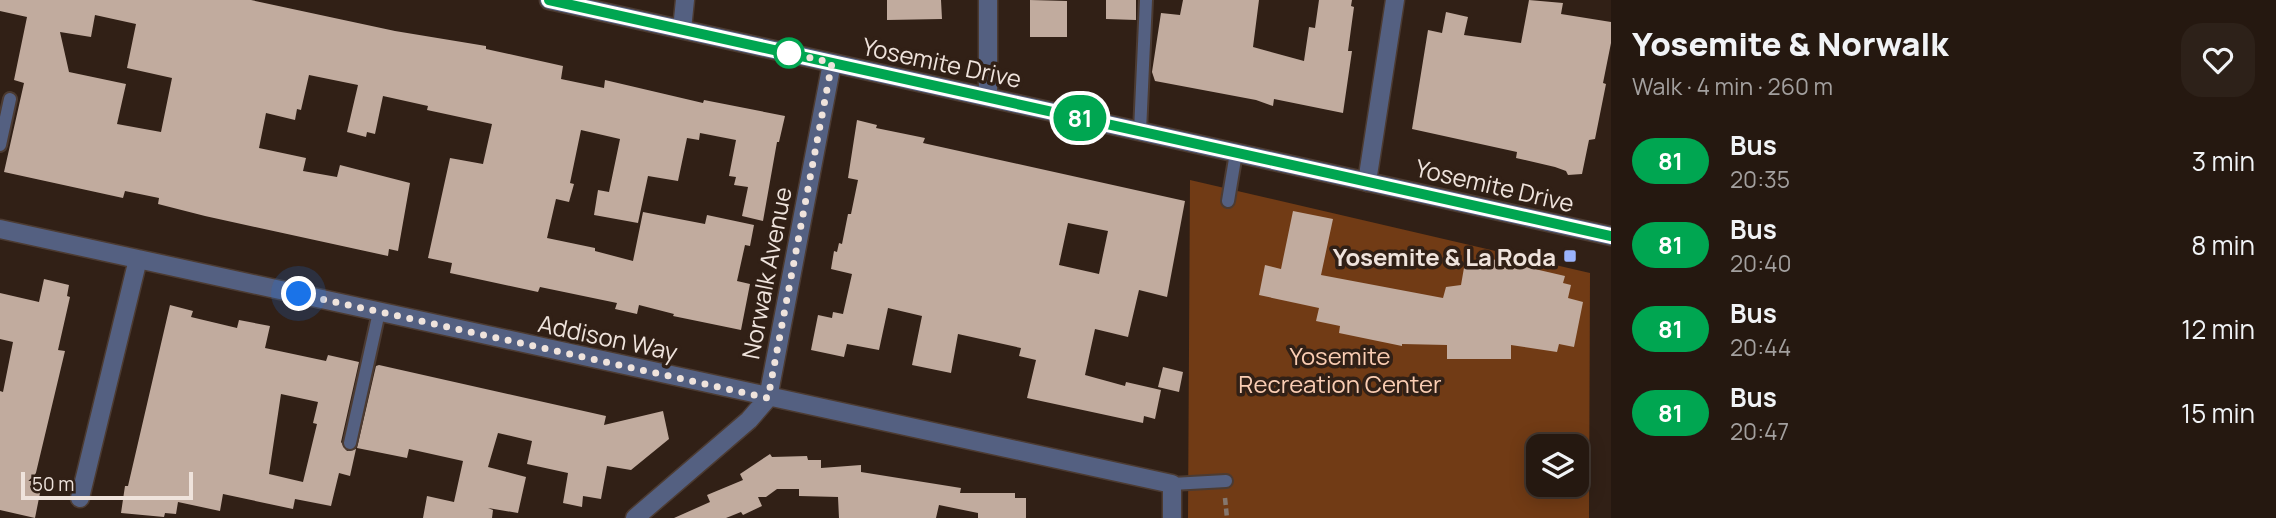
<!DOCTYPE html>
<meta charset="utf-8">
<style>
body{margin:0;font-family:Manrope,sans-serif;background:#2d2119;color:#f1f3f6;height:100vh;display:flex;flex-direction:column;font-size:26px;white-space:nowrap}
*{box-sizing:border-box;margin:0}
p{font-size:23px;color:#a3a09f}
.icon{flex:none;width:38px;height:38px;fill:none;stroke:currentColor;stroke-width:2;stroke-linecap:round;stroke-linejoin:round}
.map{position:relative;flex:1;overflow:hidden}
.drawer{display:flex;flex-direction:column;background:#251810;width:665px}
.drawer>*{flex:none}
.badge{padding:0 14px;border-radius:23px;font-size:24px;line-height:46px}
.controls{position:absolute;left:1526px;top:434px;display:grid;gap:14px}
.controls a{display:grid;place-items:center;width:63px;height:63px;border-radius:14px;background:#251810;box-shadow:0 4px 18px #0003,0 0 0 2px #423730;font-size:35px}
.scale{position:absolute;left:21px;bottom:18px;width:172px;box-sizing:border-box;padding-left:7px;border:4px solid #efe3dc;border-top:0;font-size:19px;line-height:24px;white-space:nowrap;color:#efe3dc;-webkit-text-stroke:5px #312016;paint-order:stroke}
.you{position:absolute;width:35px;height:35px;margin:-18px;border:5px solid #fff;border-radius:50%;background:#1a73e8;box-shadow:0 0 0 10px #1a73e833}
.map>.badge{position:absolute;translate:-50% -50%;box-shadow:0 0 0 4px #fff}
.round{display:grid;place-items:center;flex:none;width:74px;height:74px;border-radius:21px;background:#2d2119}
.headline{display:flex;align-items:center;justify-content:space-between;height:119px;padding:0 21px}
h1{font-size:33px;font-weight:800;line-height:52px}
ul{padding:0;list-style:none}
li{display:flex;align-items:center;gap:21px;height:84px;padding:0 21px}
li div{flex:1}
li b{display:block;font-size:26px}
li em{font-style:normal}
li .badge{min-width:77px;font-weight:700;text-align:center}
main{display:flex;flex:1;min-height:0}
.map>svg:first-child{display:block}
</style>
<main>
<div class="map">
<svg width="1611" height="518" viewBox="0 0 1611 518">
<rect width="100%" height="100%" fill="#312016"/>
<!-- green -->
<path fill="#713b15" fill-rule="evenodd" d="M 1190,180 L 1590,273 L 1589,518 L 1188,518 ZM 1538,446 L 1577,446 L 1577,485 L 1538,485 Z"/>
<!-- building -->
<path fill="#c1ab9e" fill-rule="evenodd" d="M 0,0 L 251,0 L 395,31 L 486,46 L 486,49 L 563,66 L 561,79 L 604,88 L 605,80 L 703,103 L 704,100 L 785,116 L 779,142 L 777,142 L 763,221 L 742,216 L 748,187 L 734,185 L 736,177 L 729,176 L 736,140 L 700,133 L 699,140 L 687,138 L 678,181 L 648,176 L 638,223 L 594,215 L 598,190 L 609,192 L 620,139 L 581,130 L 570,183 L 574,184 L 569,202 L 556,199 L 547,238 L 595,248 L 595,251 L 633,261 L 643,212 L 705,224 L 707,215 L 754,225 L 750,246 L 745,245 L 737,281 L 750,284 L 741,330 L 673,316 L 674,314 L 639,305 L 637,314 L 615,309 L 617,303 L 540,287 L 538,292 L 450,273 L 452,263 L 428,258 L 450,158 L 483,164 L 492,124 L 427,110 L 428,106 L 383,96 L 375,134 L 367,132 L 366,137 L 347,132 L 358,85 L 309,75 L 301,110 L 297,109 L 295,120 L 266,113 L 259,148 L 306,158 L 303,171 L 337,177 L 340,165 L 410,183 L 398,251 L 389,249 L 388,256 L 205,216 L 158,204 L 159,198 L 125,191 L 123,198 L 4,172 L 24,83 L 14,80 L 27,17 L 0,11 ZM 95,15 L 136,24 L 127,68 L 172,78 L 161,132 L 117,124 L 126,84 L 69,72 L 60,32 L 91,37 Z
M 887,0 L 941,0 L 942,19 L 887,20 Z
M 1030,0 L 1067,1 L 1067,37 L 1030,37 Z
M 1106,0 L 1136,0 L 1136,20 L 1106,19 Z
M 1183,0 L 1259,0 L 1253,47 L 1304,61 L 1309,27 L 1315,28 L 1319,0 L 1352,0 L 1351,6 L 1354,7 L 1348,51 L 1352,51 L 1343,113 L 1274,99 L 1273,106 L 1256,100 L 1155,81 L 1152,72 L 1161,13 L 1180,15 Z
M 1529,0 L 1563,3 L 1561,14 L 1611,22 L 1611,43 L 1603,83 L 1606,84 L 1595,139 L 1589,140 L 1582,174 L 1568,175 L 1566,171 L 1555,167 L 1516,158 L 1517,152 L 1412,129 L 1428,30 L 1442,33 L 1446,12 L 1468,17 L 1464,35 L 1521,43 Z
M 857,120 L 877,125 L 876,128 L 925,138 L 923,143 L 1185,201 L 1167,297 L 1139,290 L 1128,337 L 1095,329 L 1085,375 L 1125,386 L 1126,382 L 1161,390 L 1155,419 L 1144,416 L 1143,423 L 1027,398 L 1036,360 L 1019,356 L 1021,348 L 958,334 L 951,373 L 912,365 L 922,316 L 888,308 L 879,350 L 847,344 L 844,357 L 811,350 L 818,315 L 832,318 L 833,312 L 843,314 L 852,274 L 831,269 L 834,251 L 837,252 L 839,243 L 842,244 L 848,214 L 851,214 L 858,180 L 848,178 ZM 1068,223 L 1108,231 L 1099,274 L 1059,265 Z
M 1293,211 L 1333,219 L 1321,275 L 1443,298 L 1446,287 L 1461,285 L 1465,262 L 1477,264 L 1479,256 L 1565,276 L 1563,283 L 1571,285 L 1568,298 L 1583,302 L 1574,347 L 1559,344 L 1557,352 L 1511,345 L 1511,359 L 1447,359 L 1447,345 L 1402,344 L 1402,346 L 1339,333 L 1340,326 L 1316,321 L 1319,308 L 1259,295 L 1265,265 L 1281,269 Z
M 44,279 L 69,285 L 67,296 L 70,297 L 58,350 L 65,351 L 34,481 L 35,487 L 41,488 L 35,518 L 0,510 L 0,391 L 3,392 L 13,342 L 0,339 L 0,293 L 39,302 Z
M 170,305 L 193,311 L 191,317 L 237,328 L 239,320 L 270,326 L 265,348 L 326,361 L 328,355 L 359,362 L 341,442 L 347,451 L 356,449 L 350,476 L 339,473 L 331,506 L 295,499 L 293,509 L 223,494 L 220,511 L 178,502 L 176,514 L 165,513 L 164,517 L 121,513 L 125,486 L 128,486 ZM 281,394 L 318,402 L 313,423 L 317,424 L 303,482 L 269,474 Z
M 379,365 L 606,416 L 604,425 L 663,411 L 669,439 L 631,470 L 607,466 L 601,499 L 583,496 L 582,507 L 563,503 L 568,473 L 527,464 L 532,441 L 498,433 L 488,467 L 526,477 L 518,513 L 488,508 L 493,510 L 492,518 L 423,518 L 427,496 L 454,502 L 463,461 L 409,449 L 407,458 L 357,448 L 376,366 Z
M 1163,367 L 1183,372 L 1179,392 L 1158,387 Z
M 770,454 L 772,457 L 807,456 L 808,460 L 821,460 L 821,468 L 861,465 L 861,472 L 961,488 L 960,493 L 1015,493 L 1015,498 L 1026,498 L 1026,518 L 978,518 L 978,513 L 939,505 L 936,518 L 839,518 L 838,497 L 799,496 L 799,489 L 777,489 L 766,497 L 758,497 L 762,506 L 743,515 L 741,512 L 726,518 L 674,518 L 710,502 L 707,495 L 743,480 L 740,474 Z"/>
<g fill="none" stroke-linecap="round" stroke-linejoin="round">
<defs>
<path id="service" d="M 1140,131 L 1146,0
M 0,145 L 10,99
M 1228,201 L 1236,153
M 350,443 L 379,312
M 1172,484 L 1226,481"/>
<path id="minor" d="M 988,0 L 988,97
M 682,29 L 685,0
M 1367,182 L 1395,0
M 0,229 L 1172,484 L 1172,518
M 80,498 L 138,259
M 635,518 L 749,420 L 768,398 L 832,63"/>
<path id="tertiary" d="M 549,0 L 1611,236"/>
</defs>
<!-- service casing -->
<use href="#service" stroke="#4c3b32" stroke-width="16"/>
<!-- minor casing -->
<use href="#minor" stroke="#4c3b32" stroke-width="21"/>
<!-- tertiary casing -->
<use href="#tertiary" stroke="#4c3b32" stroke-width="21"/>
<!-- path -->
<path stroke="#85776e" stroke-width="4.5" stroke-dasharray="7 3.5" stroke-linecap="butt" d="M 1225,498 L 1227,518"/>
<!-- service -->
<use href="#service" stroke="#546081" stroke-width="12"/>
<!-- minor -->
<use href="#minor" stroke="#546081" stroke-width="18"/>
<!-- tertiary -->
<use href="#tertiary" stroke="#546081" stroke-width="18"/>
</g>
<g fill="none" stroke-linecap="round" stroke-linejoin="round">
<defs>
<path id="line" d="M 549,0 L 1611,236"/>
</defs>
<!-- line casing -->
<use href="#line" stroke="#fff" stroke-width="16"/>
<!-- line -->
<use href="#line" stroke="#00a651" stroke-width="10"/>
<!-- walk -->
<path stroke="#efe3dc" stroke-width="7" stroke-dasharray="0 12.6" d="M 299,294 L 768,398 L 832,63 L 778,50 L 789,53"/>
</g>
<!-- markers -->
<circle fill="#fff" stroke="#00a651" stroke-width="3.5" cx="789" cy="53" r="14"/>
<rect fill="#9bb4fd" stroke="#312016" stroke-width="2.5" x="1563" y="249" width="14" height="14" rx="3.5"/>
<g text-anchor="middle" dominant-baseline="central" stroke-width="7" stroke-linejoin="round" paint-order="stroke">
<!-- street labels -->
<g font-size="24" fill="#efe3dc" stroke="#312016">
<text transform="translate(942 62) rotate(12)">Yosemite Drive</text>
<text transform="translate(1495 185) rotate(13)">Yosemite Drive</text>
<text transform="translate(766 273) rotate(-79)">Norwalk Avenue</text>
<text transform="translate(608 337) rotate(12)">Addison Way</text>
</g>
<!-- poi labels -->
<g font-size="24" font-weight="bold" fill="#efe3dc" stroke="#312016" text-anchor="end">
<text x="1556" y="256">Yosemite &amp; La Roda</text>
</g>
<!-- park labels -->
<g font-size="24" fill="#facdb3" stroke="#312016">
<text x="1340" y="355">Yosemite<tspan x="1340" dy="28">Recreation Center</tspan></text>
</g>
</g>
</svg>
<div class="controls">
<a><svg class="icon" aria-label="layers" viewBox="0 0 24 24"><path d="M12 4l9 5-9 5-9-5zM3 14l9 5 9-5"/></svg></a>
</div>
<div class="scale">50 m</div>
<div class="you" style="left:299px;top:294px"></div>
<b class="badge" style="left:1080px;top:118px;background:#00a651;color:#fff">81</b>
</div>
<section class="drawer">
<div class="headline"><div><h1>Yosemite &amp; Norwalk</h1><p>Walk · 4 min · 260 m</p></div><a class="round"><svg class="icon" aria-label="heart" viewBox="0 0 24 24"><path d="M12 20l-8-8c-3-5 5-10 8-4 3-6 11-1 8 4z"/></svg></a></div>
<ul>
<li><span class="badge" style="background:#00a651;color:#fff">81</span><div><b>Bus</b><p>20:35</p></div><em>3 min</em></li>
<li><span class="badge" style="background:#00a651;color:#fff">81</span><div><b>Bus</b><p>20:40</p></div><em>8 min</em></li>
<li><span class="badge" style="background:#00a651;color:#fff">81</span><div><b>Bus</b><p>20:44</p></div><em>12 min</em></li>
<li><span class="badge" style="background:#00a651;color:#fff">81</span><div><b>Bus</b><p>20:47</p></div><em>15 min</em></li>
</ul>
</section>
</main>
